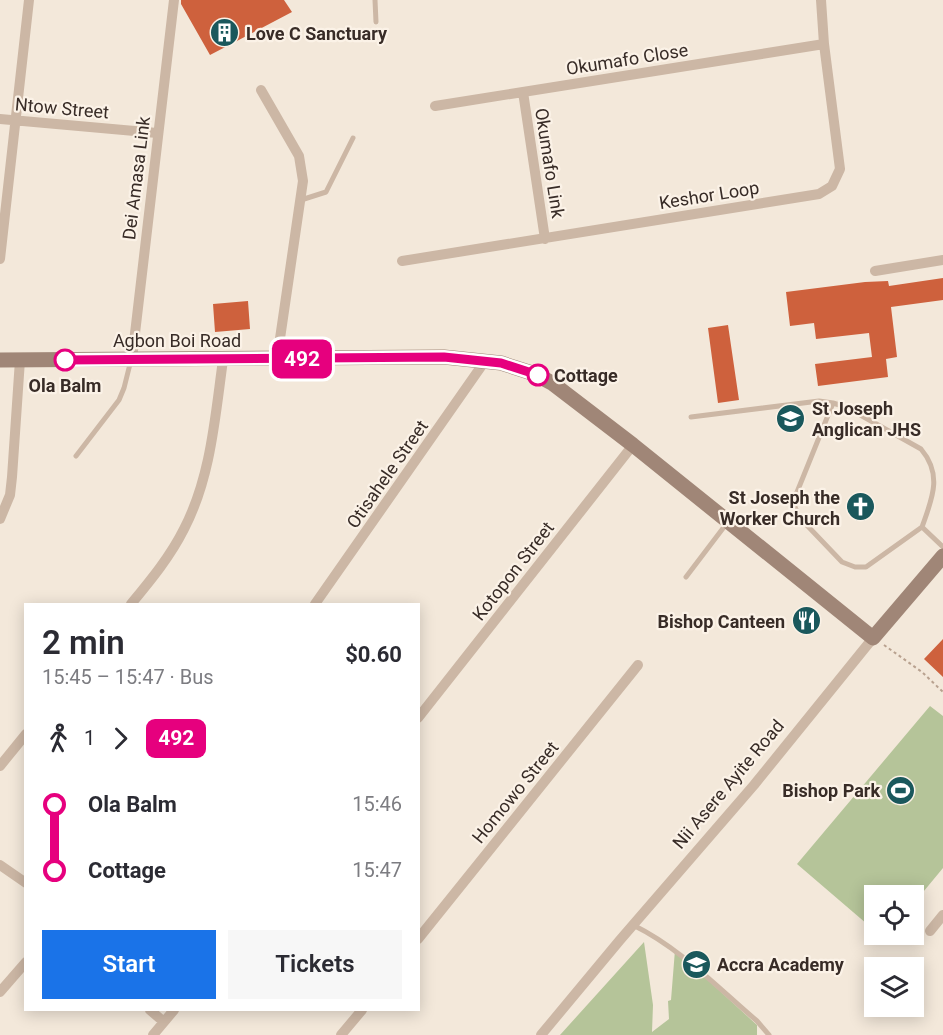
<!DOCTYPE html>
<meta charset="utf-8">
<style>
body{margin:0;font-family:Roboto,sans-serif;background:#f7f7f7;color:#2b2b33;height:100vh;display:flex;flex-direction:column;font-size:22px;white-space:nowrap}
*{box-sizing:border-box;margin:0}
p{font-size:20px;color:#7c7c81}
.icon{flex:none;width:33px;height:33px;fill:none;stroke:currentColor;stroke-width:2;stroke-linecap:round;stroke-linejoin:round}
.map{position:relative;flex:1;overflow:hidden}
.panel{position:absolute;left:24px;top:603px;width:396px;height:408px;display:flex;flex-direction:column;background:#fff;border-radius:0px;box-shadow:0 3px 15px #0003}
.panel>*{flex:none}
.badge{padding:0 12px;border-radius:9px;font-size:21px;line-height:39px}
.buttons{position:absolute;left:864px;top:885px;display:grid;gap:12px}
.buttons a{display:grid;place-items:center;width:60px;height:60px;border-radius:0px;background:#fff;box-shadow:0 3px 15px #0003;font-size:30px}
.map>.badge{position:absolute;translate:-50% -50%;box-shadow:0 0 0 3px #fff}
.legs{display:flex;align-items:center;gap:9px;height:66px;padding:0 18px;font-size:20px}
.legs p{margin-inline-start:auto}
.headline{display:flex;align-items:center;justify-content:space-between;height:102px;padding:0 18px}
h1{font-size:33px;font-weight:600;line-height:45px}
.primary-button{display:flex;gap:12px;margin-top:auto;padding:12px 18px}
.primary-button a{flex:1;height:69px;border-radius:0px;background:#1a73e8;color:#fff;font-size:24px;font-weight:600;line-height:69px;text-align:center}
.primary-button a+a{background:#f7f7f7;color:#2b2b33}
ul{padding:0 18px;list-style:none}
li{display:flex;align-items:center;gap:21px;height:66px;font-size:22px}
li i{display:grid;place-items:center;width:9px;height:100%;margin:0 8px;background:currentColor}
li i::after{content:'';width:15px;height:15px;margin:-8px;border:4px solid;border-radius:50%;background:#fff}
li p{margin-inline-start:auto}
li:first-child i{background:linear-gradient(#0000 50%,currentColor 0)}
li:last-child i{background:linear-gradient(currentColor 50%,#0000 0)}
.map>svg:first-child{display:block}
</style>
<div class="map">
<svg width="943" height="1035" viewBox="0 0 943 1035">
<rect width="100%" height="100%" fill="#f3e8da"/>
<!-- green -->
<path fill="#b5c499" d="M 930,706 L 943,716 L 943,868 L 914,903 L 914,896 L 874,896 L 874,930 L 797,864 Z
M 644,942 L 653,1005 L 652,1032 L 669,1019 L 668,1001 L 671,1000 L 675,950 L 757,1025 L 757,1035 L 560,1035 Z"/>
<!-- building -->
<path fill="#ce613d" d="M 181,0 L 284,0 L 292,12 L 210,55 L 181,4 Z
M 943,278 L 943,300 L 891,307 L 897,357 L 886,359 L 888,377 L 818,386 L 815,364 L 872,357 L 869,333 L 816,339 L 814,323 L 790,326 L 786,292 L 865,282 L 888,281 L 889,286 Z
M 248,301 L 250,329 L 215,332 L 213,304 Z
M 728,325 L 739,400 L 718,403 L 708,328 Z
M 943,639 L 943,677 L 924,659 Z"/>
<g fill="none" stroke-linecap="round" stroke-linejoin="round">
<!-- path -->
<path stroke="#b8a18f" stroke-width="2" stroke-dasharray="3 3" stroke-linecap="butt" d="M 884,645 L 922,672 L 943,692"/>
<!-- lane -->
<path stroke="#ccb7a5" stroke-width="5" d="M 375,0 L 376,22
M 301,200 L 326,192 L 353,138
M 833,403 L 793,502 L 799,517 L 842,562 L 855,567 L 866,567 L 922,527
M 691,417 L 819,401 L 833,403 L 846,407 L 921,449 C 943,475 932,499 922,527 L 943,547
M 76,456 L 119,400 L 124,388 L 131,360
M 686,577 L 727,523
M 633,925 C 680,948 717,987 757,1021 L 769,1035"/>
<!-- street -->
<path stroke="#ccb7a5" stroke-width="10" d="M 261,90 L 299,156 L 303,181 L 277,359
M 523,92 L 545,239
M 435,106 L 824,44
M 0,119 L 157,133
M 0,259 L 29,0
M 402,261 L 819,194 L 832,186 L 840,169 L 824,44 L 821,0
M 875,271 L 943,260
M 132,359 L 174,0
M 0,519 L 10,495 L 12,477 L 20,360
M 131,604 C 150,581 170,557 184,529 C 211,477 215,417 223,360
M 315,604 L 485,361
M 418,718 L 633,445
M 0,766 L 26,734
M 0,865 L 26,883
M 930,931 L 943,915
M 418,939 L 638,665
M 0,992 L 26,962
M 150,1010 L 164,1022
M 153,1035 L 174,1010
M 341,1035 L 362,1010
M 541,1035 L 620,940 L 754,785 L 873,638"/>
<!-- secondary -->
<path stroke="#a08677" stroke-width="15" d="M 0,360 L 444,357 L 501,363 L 535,374 L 552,383 L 633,445 L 873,638 L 943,556"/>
</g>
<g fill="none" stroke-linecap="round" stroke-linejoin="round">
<defs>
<path id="line-1" d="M 65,360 L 444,357 L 501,363 L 538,375"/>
</defs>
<!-- line-1 casing -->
<use href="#line-1" stroke="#fff" stroke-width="14"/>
<!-- line-1 -->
<use href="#line-1" stroke="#e6007e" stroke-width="9"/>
</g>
<!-- icons -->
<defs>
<symbol id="building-disc" viewBox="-11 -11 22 22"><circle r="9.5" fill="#1a585c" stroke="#fbf2e7"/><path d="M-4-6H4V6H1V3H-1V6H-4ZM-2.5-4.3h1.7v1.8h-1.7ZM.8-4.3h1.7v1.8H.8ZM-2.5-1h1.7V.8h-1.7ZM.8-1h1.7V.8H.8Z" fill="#fff"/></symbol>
<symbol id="school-disc" viewBox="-11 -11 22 22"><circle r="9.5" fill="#1a585c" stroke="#fbf2e7"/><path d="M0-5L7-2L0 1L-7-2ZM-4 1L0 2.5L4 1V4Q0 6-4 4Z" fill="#fff"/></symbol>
<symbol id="church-disc" viewBox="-11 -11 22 22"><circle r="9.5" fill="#1a585c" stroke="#fbf2e7"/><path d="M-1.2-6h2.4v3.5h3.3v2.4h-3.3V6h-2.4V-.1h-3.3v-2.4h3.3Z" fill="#fff"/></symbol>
<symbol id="restaurant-disc" viewBox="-11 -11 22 22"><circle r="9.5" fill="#1a585c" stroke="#fbf2e7"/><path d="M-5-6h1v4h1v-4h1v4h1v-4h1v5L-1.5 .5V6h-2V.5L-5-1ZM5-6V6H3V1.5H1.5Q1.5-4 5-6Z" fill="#fff"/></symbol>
<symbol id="stadium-disc" viewBox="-11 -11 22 22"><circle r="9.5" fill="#1a585c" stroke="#fbf2e7"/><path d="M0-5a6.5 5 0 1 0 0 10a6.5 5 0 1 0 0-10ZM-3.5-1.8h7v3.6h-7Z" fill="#fff"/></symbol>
</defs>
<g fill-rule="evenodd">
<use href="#building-disc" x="208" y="16" width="33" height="33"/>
<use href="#school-disc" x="774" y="402" width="33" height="33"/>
<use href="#church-disc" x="844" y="490" width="33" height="33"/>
<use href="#restaurant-disc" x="790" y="604" width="33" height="33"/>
<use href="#stadium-disc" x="884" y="774" width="33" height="33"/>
<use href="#school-disc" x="680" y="948" width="33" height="33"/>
</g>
<!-- markers -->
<g fill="#fff" stroke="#e6007e" stroke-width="3">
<circle cx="65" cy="360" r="10"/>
<circle cx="538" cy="375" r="10"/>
</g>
<g text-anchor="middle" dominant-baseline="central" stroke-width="4.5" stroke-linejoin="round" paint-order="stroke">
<!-- poi labels -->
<g font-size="18" font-weight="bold" fill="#382c27" stroke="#fbf2e7" text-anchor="start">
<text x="246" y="33">Love C Sanctuary</text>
<text x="812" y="408">St Joseph<tspan x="812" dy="21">Anglican JHS</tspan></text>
<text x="840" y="497" text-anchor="end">St Joseph the<tspan x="840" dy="21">Worker Church</tspan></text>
<text x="785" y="621" text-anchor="end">Bishop Canteen</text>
<text x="880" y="790" text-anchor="end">Bishop Park</text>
<text x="717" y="964">Accra Academy</text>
</g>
<!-- street labels -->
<g font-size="18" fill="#382c27" stroke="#fbf2e7">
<text transform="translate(627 59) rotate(-9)">Okumafo Close</text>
<text transform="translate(62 108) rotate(5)">Ntow Street</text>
<text transform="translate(550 163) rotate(81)">Okumafo Link</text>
<text transform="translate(136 178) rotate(-83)">Dei Amasa Link</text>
<text transform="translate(709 195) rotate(-9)">Keshor Loop</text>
<text x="177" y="340">Agbon Boi Road</text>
<text transform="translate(387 474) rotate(-55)">Otisahele Street</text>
<text transform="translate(513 571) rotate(-52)">Kotopon Street</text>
<text transform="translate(728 784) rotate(-50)">Nii Asere Ayite Road</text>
<text transform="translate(515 792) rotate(-51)">Homowo Street</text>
</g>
<!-- stop labels -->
<g font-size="18" font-weight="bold" fill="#382c27" stroke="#fbf2e7" text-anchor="start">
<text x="554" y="375">Cottage</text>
<text x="65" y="385" text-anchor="middle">Ola Balm</text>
</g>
</g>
</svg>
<div class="buttons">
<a><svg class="icon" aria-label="locate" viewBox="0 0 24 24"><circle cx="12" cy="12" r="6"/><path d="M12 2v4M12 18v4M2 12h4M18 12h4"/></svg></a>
<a><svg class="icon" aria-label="layers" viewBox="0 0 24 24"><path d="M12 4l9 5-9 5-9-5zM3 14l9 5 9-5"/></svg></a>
</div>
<b class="badge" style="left:302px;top:359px;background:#e6007e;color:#fff">492</b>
<section class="panel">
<div class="headline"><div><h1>2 min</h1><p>15:45 – 15:47 · Bus</p></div><b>$0.60</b></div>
<div class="legs"><svg class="icon" aria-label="walk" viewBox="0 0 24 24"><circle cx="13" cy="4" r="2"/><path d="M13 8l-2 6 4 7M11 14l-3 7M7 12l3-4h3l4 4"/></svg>1<svg class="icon" aria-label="forward" viewBox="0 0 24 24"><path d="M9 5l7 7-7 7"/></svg><b class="badge" style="background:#e6007e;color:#fff">492</b></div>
<ul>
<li><i style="color:#e6007e"></i><b>Ola Balm</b><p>15:46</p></li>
<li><i style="color:#e6007e"></i><b>Cottage</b><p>15:47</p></li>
</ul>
<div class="primary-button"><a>Start</a><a>Tickets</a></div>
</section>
</div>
